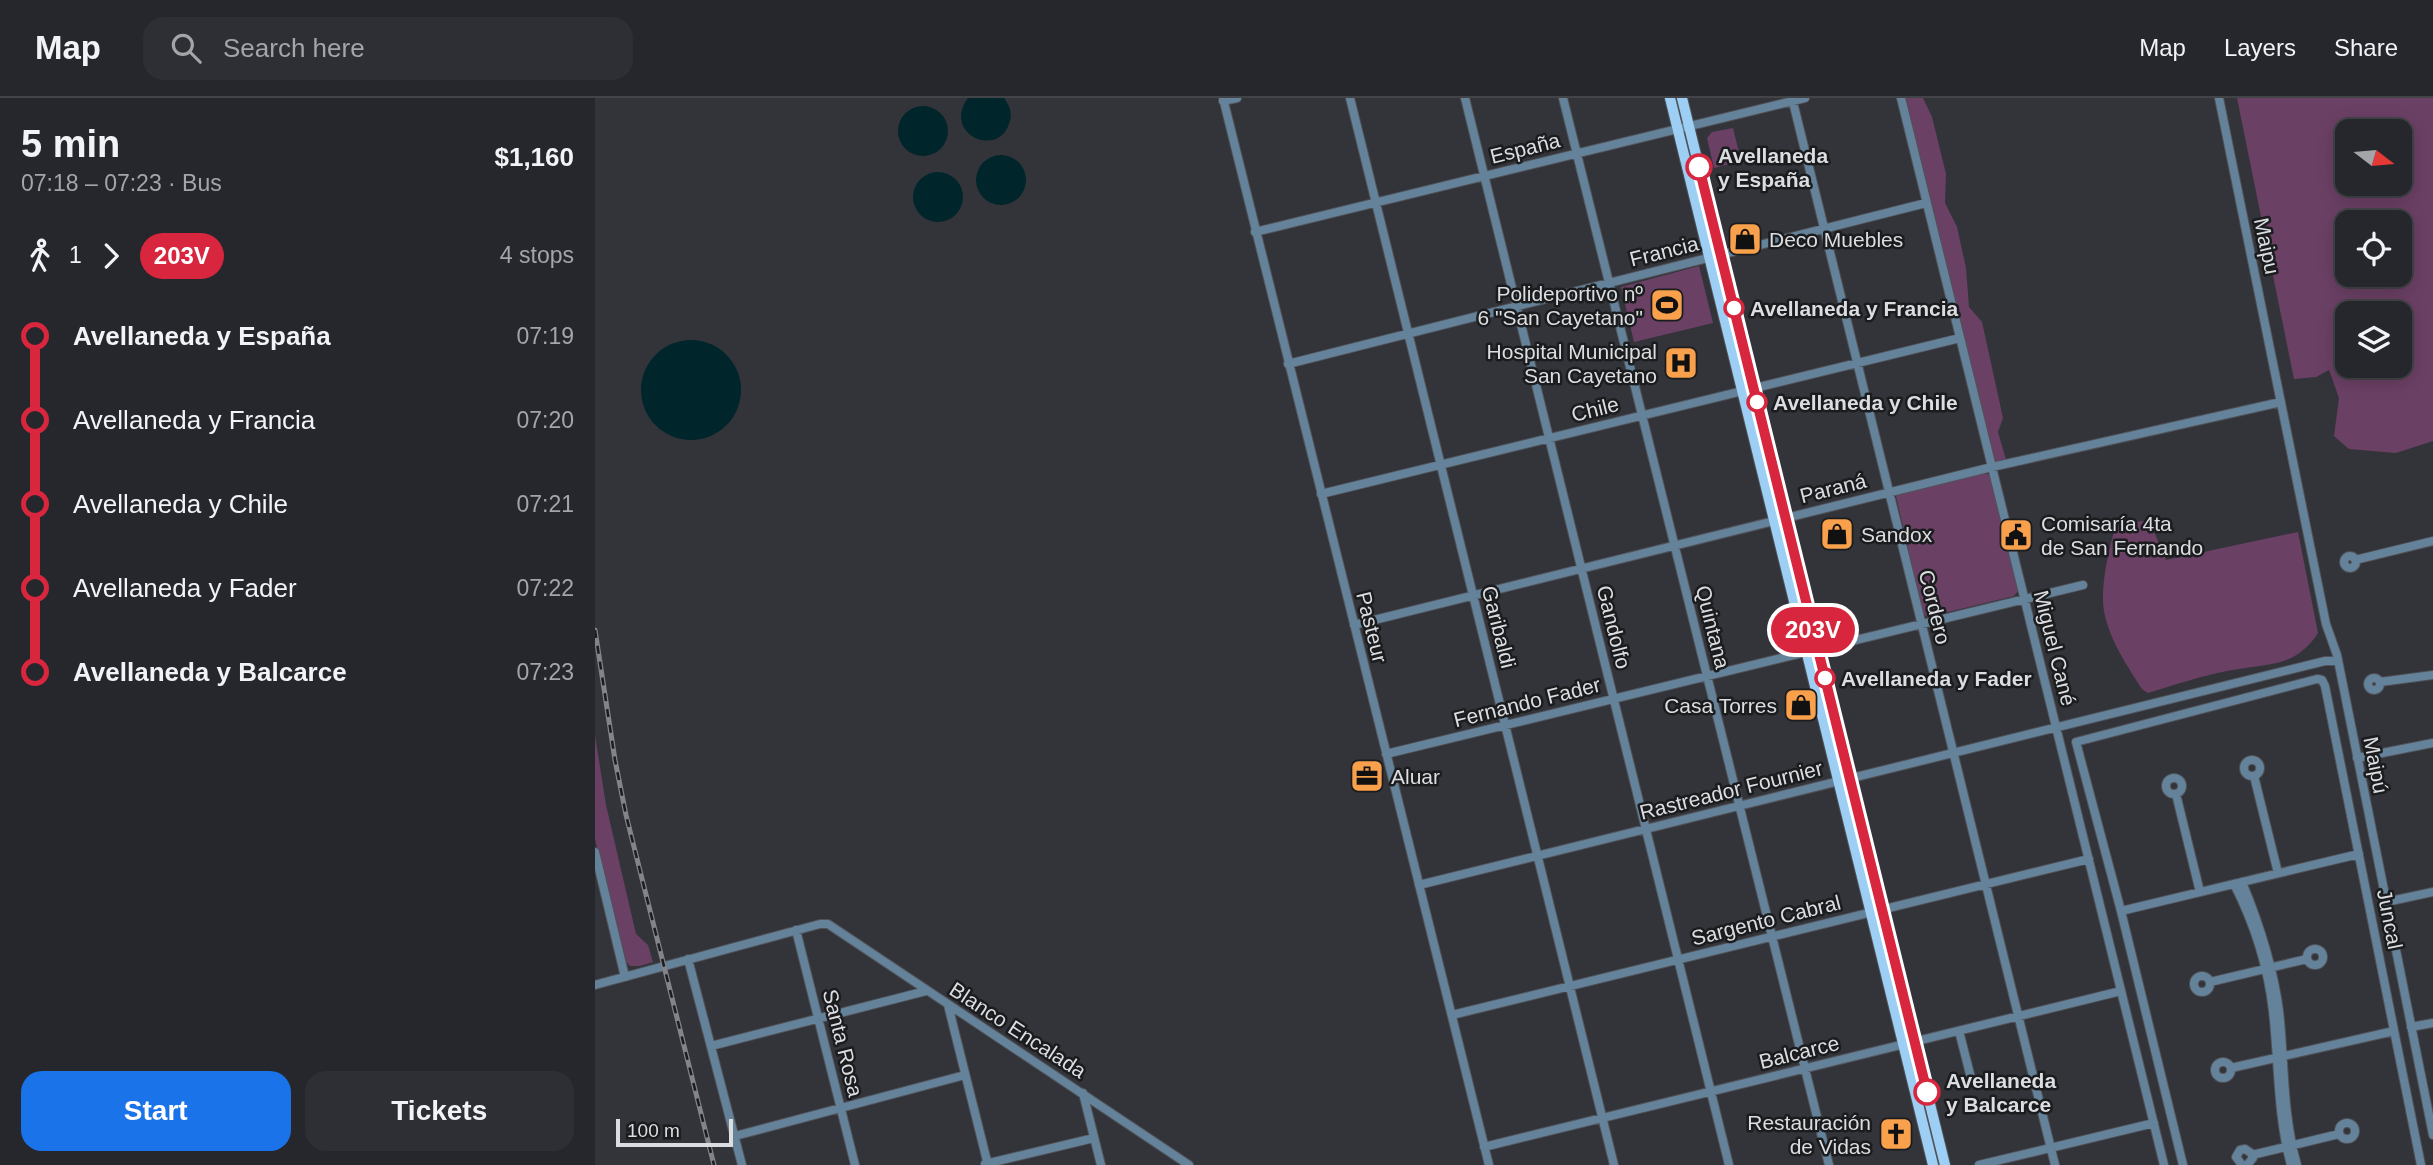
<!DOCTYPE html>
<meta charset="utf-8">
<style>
body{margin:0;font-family:Arial,sans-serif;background:#2e2f34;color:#f1f3f6;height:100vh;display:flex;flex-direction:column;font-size:26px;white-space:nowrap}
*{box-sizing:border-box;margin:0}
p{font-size:23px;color:#a4a5a9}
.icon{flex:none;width:38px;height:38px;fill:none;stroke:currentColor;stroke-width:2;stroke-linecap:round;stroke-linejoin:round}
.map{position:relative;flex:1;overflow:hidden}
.side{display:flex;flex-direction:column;background:#26272c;width:595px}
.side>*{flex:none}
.badge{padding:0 14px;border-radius:23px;font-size:24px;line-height:46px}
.needle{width:46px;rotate:106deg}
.tools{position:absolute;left:1740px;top:21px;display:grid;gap:14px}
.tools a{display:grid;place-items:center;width:77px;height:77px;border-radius:14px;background:#26272c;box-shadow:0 4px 18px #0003,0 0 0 2px #424448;font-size:35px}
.scale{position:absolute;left:21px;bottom:18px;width:117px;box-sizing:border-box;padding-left:7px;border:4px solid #dcdde1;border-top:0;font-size:19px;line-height:24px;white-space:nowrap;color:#dcdde1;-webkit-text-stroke:5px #1b1c1e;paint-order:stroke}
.map>.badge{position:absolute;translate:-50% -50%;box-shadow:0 0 0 4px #fff}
.legs{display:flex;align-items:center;gap:10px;height:77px;padding:0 21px;font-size:23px}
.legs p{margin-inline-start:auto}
.headline{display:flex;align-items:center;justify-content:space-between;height:119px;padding:0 21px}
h1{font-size:38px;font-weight:800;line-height:52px}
.action{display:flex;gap:14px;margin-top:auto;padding:14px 21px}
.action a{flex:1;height:80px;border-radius:21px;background:#1a73e8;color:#fff;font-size:28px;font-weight:800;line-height:80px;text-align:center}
.action a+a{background:#2e2f34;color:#f1f3f6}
ul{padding:0 21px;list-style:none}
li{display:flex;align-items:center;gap:24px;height:84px;font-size:26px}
li i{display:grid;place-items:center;width:10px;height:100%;margin:0 9px;background:currentColor}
li i::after{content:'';width:18px;height:18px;margin:-9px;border:5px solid;border-radius:50%;background:#26272c}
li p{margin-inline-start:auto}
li:first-child i{background:linear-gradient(#0000 50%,currentColor 0)}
li:last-child i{background:linear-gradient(currentColor 50%,#0000 0)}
header{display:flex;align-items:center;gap:42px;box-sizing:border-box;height:98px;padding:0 35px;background:#26272c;border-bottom:2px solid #424448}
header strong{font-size:33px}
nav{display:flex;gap:38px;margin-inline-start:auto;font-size:24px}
.search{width:490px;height:63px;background:#2e2f34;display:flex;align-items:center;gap:18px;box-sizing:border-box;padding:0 24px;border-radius:21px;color:#a4a5a9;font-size:26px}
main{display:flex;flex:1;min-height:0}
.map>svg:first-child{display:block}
</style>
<header>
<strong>Map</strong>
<div class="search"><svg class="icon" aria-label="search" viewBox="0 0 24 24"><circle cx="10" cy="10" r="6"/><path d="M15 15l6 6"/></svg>Search here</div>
<nav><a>Map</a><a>Layers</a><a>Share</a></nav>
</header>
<main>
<section class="side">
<div class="headline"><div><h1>5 min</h1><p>07:18 – 07:23 · Bus</p></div><b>$1,160</b></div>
<div class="legs"><svg class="icon" aria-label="walk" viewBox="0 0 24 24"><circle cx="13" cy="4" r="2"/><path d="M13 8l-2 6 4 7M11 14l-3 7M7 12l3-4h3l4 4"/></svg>1<svg class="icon" aria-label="forward" viewBox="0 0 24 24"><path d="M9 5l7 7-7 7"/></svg><b class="badge" style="background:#d7263d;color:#fff">203V</b><p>4 stops</p></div>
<ul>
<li><i style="color:#d7263d"></i><b>Avellaneda y España</b><p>07:19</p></li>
<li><i style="color:#d7263d"></i><span>Avellaneda y Francia</span><p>07:20</p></li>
<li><i style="color:#d7263d"></i><span>Avellaneda y Chile</span><p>07:21</p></li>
<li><i style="color:#d7263d"></i><span>Avellaneda y Fader</span><p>07:22</p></li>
<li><i style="color:#d7263d"></i><b>Avellaneda y Balcarce</b><p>07:23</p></li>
</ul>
<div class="action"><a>Start</a><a>Tickets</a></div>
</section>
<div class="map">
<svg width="1838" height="1067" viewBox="0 0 1838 1067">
<rect width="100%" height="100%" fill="#33343a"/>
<!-- green -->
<path fill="#6b4065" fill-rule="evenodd" d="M 1306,0 L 1328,0 L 1337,19 L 1351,76 L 1350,105 L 1362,129 L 1371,170 L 1374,209 L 1387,224 L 1408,320 L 1403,334 L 1412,365 L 1397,369 Z
M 1642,0 L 1838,0 L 1838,343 L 1801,355 L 1754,351 L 1739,338 L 1744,300 L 1734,272 L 1721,279 L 1699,281 ZM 1752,33 L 1804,33 L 1804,86 L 1752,86 ZM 1752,124 L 1804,124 L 1804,177 L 1752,177 ZM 1752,215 L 1804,215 L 1804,268 L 1752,268 Z
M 1138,30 L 1146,63 L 1119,70 L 1112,40 L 1117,34 Z
M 1104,168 L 1118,225 L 1039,244 L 1026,189 Z
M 1390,375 L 1395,377 L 1423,493 L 1419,498 L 1332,519 L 1328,515 L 1301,398 L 1305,395 Z
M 1554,422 L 1571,462 L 1703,434 L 1723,535 C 1700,571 1670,565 1632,573 C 1606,578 1579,587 1553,595 L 1547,591 C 1532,568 1514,541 1509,513 C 1505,489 1514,450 1521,427 Z
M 0,637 L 11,707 L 41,836 L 53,847 L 58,864 L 45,868 L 35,868 L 29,862 L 0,741 Z"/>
<!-- water -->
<path fill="#00252b" d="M 373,0 L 409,0 C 415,8 418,16 414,26 C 402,61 347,35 373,0 Z
M303 33a25 25 0 1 1 50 0a25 25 0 1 1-50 0Z
M381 82a25 25 0 1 1 50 0a25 25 0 1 1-50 0Z
M318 99a25 25 0 1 1 50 0a25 25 0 1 1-50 0Z
M46 292a50 50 0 1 1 100 0a50 50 0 1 1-100 0Z"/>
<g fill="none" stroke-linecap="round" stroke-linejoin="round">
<defs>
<path id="minor" d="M 628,0 L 894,1067
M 755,0 L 1019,1067
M 870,0 L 1134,1067
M 968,0 L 1234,1067
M 1197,0 L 1460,1067
M 1306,0 L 1569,1067
M 1624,0 L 1731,526 L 1742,557 L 1838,1037
M 628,3 L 642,0
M 660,134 L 1210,0
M 693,266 L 1331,105
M 726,396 L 1365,240
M1749 464a6 6 0 1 1 12 0a6 6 0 1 1-12 0Z
M 1760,462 L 1838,443
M 759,527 L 1397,369 L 1686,304
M1773 586a6 6 0 1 1 12 0a6 6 0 1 1-12 0Z
M 1785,584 L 1838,577
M 791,656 L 1488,487
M 1762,660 L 1838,645
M1649 670a8 8 0 1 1 16 0a8 8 0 1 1-16 0Z
M 1659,678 L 1683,775
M1571 688a8 8 0 1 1 16 0a8 8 0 1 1-16 0Z
M 1581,696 L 1605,794
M 0,754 L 30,879
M 1647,784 C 1664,825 1678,868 1684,913 C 1690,966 1687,1014 1702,1067
M 1639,786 C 1659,825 1673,870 1678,913 C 1684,965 1682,1016 1696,1067
M 824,787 L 1730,563 L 1743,563
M 1791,804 L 1838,794
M 1526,813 L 1764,756
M 201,832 L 260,1067
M1712 859a8 8 0 1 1 16 0a8 8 0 1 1-16 0Z
M 93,861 L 147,1067
M1599 886a8 8 0 1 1 16 0a8 8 0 1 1-16 0Z
M 1615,884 L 1712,861
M 0,887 L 225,826 L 233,826 L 594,1067
M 353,907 L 393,1067
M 857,917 L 1494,761
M 1816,929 L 1838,925
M 1364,933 L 1376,980
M 116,948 L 331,893
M1620 972a8 8 0 1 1 16 0a8 8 0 1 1-16 0Z
M 1636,970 L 1799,933
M 488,995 L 506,1067
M1744 1033a8 8 0 1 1 16 0a8 8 0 1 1-16 0Z
M 140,1038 L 370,977
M 889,1049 L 1526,893
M 1657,1057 L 1744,1036
M 390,1066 L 499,1040
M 1384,1067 L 1559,1025
M 1588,1067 L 1526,813 L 1481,644 L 1722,581 L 1727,582 L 1730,588 L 1826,1067
M 1647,1067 L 1641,1059 L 1645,1052 L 1650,1051 L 1656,1055 L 1658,1060 L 1652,1067"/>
<path id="major" d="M 1075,0 L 1338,1067
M 1087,0 L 1350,1067"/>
</defs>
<!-- minor casing -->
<use href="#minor" stroke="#515258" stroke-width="10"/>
<!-- major casing -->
<use href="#major" stroke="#515258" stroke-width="12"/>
<!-- minor -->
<use href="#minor" stroke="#64839a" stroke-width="8"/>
<!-- major -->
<use href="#major" stroke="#9dcff5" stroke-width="10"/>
<defs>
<path id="rail" d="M 0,532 L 20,662 L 31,717 L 119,1067"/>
</defs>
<!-- rail casing -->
<use href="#rail" stroke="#838489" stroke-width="5"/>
<!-- rail -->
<use href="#rail" stroke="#1b1c1e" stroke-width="2.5" stroke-dasharray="8" stroke-linecap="butt"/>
</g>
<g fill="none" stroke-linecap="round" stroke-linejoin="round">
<defs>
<path id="line-1" d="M 1104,69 L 1332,994"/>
</defs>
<!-- line-1 casing -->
<use href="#line-1" stroke="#fff" stroke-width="16"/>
<!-- line-1 -->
<use href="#line-1" stroke="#d7263d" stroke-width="10"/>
</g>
<!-- icons -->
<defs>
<symbol id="shop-square" viewBox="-11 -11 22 22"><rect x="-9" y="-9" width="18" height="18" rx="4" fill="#f8a04b" stroke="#1b1c1e"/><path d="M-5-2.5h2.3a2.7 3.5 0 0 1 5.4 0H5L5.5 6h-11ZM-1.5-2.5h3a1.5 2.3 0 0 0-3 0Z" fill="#111"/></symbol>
<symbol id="stadium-square" viewBox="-11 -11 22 22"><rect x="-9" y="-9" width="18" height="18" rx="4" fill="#f8a04b" stroke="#1b1c1e"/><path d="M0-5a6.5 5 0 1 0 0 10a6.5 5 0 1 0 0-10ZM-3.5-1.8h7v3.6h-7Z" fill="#111"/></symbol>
<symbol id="hospital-square" viewBox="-11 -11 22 22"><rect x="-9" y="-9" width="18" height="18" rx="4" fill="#f8a04b" stroke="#1b1c1e"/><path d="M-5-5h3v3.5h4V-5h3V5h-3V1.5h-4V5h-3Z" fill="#111"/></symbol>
<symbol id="civic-square" viewBox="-11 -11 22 22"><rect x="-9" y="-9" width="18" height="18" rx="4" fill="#f8a04b" stroke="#1b1c1e"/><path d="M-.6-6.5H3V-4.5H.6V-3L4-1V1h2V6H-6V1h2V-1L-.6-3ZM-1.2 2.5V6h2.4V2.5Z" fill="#111"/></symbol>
<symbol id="office-square" viewBox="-11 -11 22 22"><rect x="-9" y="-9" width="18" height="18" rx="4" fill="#f8a04b" stroke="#1b1c1e"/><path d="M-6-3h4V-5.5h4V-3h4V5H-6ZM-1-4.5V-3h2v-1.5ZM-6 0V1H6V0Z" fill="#111"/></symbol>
<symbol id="church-square" viewBox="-11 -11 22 22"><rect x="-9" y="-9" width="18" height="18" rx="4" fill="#f8a04b" stroke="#1b1c1e"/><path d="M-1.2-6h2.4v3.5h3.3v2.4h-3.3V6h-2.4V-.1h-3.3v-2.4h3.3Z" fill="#111"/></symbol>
</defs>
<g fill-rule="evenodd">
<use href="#shop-square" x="1131" y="122" width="38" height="38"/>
<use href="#stadium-square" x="1053" y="188" width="38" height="38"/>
<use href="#hospital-square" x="1067" y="246" width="38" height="38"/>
<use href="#shop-square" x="1223" y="417" width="38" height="38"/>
<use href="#civic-square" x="1402" y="418" width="38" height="38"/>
<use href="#shop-square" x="1187" y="588" width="38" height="38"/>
<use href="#office-square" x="753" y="659" width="38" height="38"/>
<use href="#church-square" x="1282" y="1017" width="38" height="38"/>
</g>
<!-- markers -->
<g fill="#fff" stroke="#d7263d" stroke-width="3.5">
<circle cx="1104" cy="69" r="12"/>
<circle cx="1139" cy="210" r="9"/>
<circle cx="1162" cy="304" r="9"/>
<circle cx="1230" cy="580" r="9"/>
<circle cx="1332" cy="994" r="12"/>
</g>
<g text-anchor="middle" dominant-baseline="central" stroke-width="5" stroke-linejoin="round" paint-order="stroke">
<!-- street labels -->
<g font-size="21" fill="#dcdde1" stroke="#1b1c1e">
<text transform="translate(930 50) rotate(-14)">España</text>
<text transform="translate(1672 148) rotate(78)">Maipu</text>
<text transform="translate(1069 153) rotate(-14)">Francia</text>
<text transform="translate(1000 311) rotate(-14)">Chile</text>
<text transform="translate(1238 390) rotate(-14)">Paraná</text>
<text transform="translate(1340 509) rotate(76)">Cordero</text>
<text transform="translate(777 529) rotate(76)">Pasteur</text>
<text transform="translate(904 529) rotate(76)">Garibaldi</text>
<text transform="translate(1019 529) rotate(76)">Gandolfo</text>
<text transform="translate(1118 529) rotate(76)">Quintana</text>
<text transform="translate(1460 550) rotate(76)">Miguel Cané</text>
<text transform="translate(932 604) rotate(-14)">Fernando Fader</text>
<text transform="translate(1781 667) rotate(79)">Maipú</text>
<text transform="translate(1136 692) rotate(-14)">Rastreador Fournier</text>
<text transform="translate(1795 821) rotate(79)">Juncal</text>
<text transform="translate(1171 822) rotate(-14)">Sargento Cabral</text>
<text transform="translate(423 932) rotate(33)">Blanco Encalada</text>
<text transform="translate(248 945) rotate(76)">Santa Rosa</text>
<text transform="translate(1204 954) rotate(-14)">Balcarce</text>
</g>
<!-- stop labels -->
<g font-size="21" font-weight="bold" fill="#dcdde1" stroke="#1b1c1e" text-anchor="start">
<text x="1123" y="57">Avellaneda<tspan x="1123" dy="24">y España</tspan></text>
<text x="1155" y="210">Avellaneda y Francia</text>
<text x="1178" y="304">Avellaneda y Chile</text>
<text x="1246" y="580">Avellaneda y Fader</text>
<text x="1351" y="982">Avellaneda<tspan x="1351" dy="24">y Balcarce</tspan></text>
</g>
<!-- poi labels -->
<g font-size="21" fill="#dcdde1" stroke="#1b1c1e" text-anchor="start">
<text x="1174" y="141">Deco Muebles</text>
<text x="1048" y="195" text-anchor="end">Polideportivo nº<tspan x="1048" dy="24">6 "San Cayetano"</tspan></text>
<text x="1062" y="253" text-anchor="end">Hospital Municipal<tspan x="1062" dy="24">San Cayetano</tspan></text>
<text x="1446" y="425">Comisaría 4ta<tspan x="1446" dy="24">de San Fernando</tspan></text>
<text x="1266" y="436">Sandox</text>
<text x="1182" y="607" text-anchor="end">Casa Torres</text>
<text x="796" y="678">Aluar</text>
<text x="1276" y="1024" text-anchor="end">Restauración<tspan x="1276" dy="24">de Vidas</tspan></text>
</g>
</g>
</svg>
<div class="tools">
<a><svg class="needle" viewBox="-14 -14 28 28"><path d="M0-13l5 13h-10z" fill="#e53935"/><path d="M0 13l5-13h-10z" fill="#a4a5a9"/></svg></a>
<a><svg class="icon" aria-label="locate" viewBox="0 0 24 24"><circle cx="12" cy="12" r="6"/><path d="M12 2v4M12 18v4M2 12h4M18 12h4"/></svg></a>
<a><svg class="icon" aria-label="layers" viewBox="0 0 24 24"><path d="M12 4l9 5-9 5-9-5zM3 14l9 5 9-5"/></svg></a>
</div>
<div class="scale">100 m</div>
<b class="badge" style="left:1218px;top:532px;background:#d7263d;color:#fff">203V</b>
</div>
</main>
